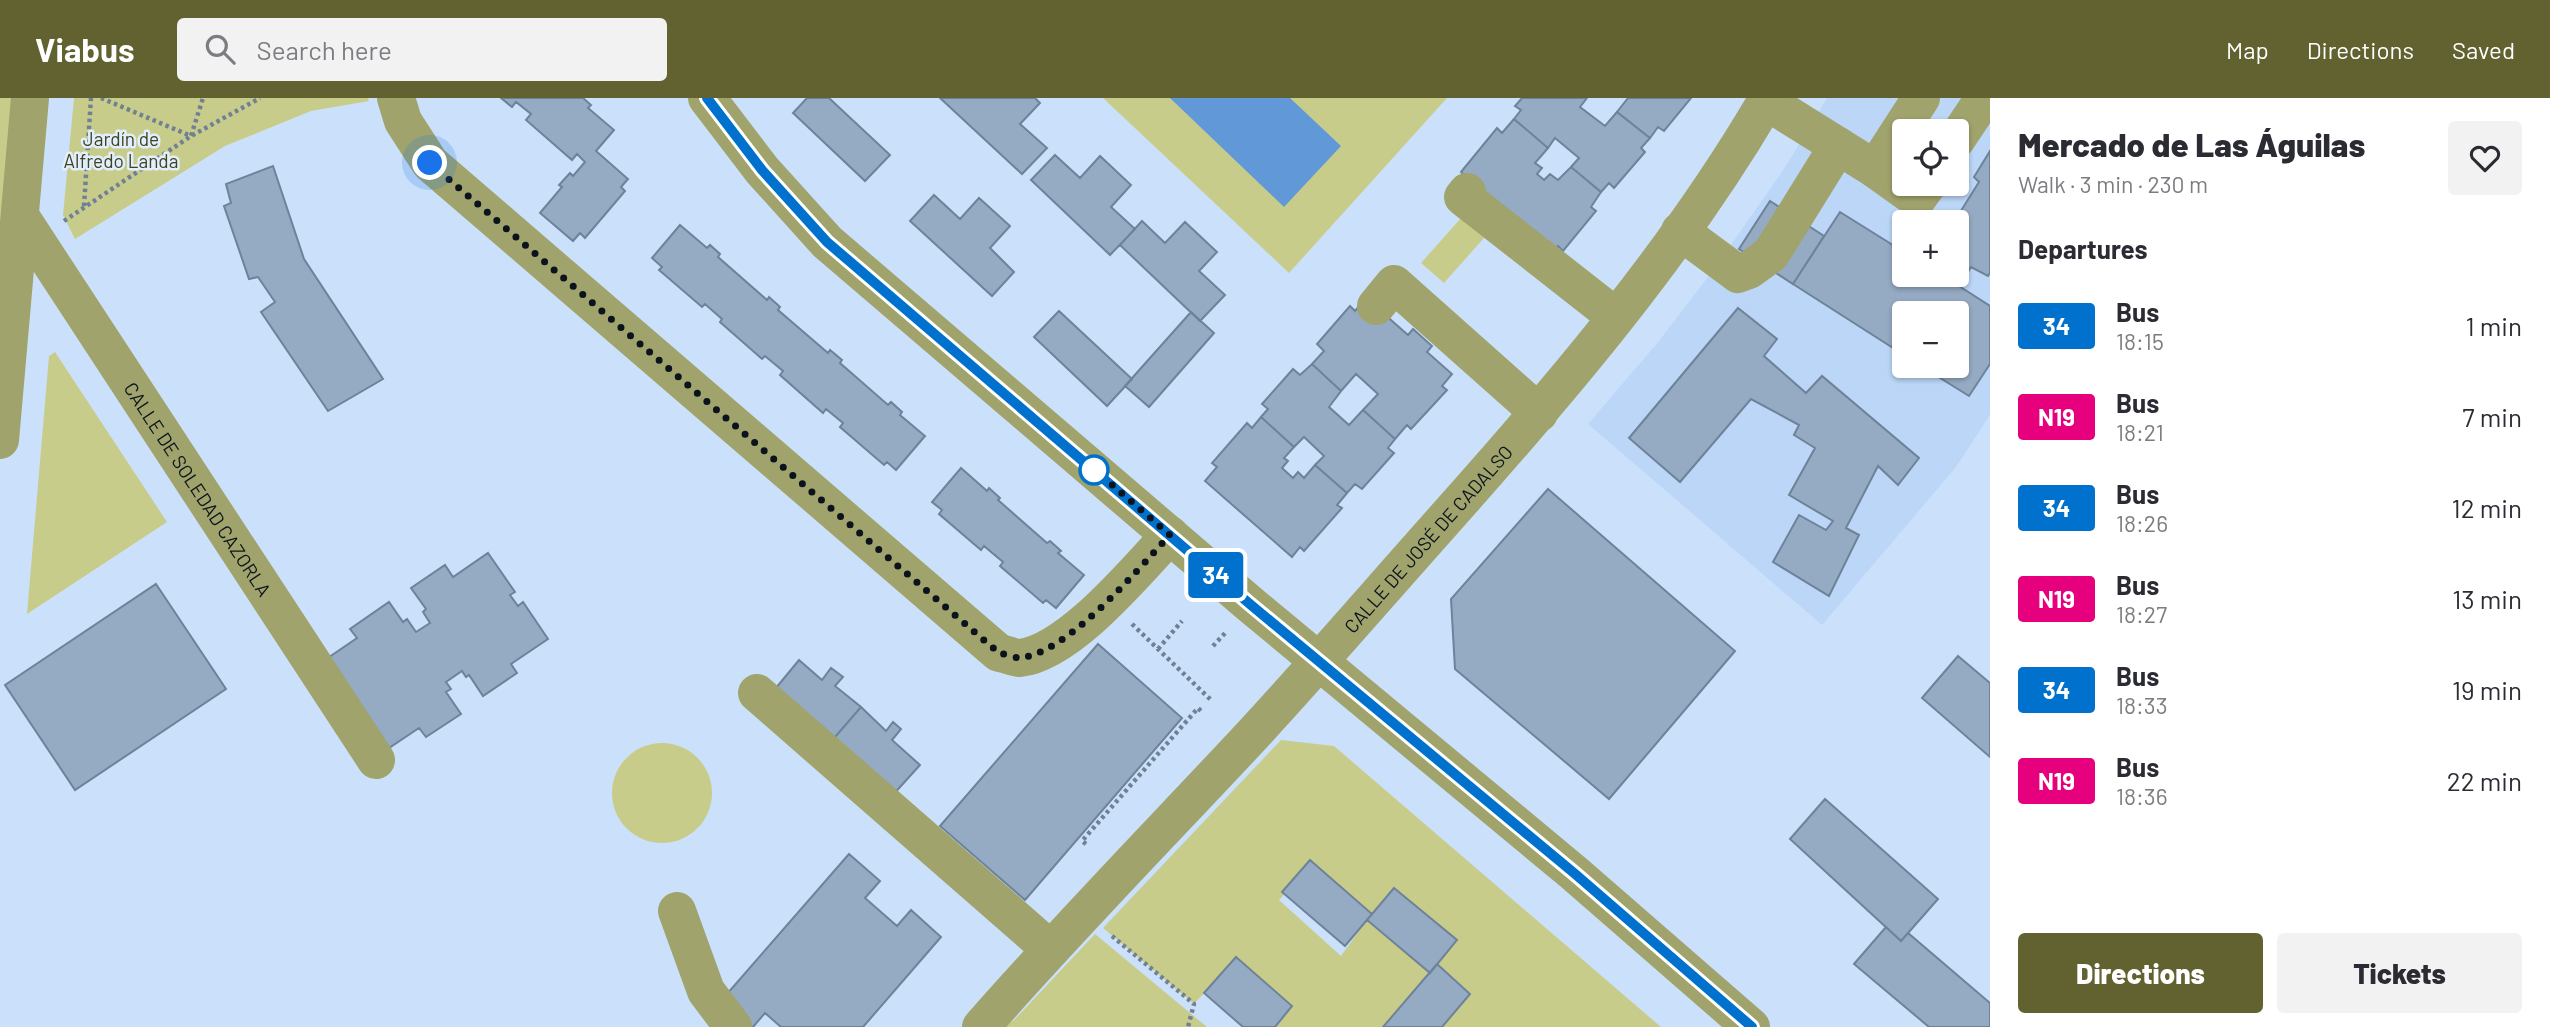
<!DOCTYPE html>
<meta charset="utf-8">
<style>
body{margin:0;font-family:Barlow,sans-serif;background:#f2f2f3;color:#2b2b33;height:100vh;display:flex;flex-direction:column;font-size:26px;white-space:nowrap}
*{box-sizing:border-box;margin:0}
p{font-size:23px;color:#7c7c81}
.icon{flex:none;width:38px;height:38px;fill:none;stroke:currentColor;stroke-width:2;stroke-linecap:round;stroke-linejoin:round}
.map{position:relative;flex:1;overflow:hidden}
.panel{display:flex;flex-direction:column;background:#fff;width:560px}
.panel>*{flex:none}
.badge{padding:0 14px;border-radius:5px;font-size:24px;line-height:46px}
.controls{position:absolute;left:1892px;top:21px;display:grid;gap:14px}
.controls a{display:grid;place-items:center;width:77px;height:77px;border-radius:7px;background:#fff;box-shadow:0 2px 5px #0004;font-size:35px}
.you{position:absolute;width:35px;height:35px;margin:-18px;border:5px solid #fff;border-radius:50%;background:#1a73e8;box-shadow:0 0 0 10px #1a73e833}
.map>.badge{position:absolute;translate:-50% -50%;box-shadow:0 0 0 4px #fff}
h2{padding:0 28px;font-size:26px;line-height:63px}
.round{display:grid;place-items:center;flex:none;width:74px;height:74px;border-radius:7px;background:#f2f2f3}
.head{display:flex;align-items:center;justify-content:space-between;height:119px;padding:0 28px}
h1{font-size:33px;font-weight:800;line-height:52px}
.cta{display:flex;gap:14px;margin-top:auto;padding:14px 28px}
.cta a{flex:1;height:80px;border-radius:7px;background:#616230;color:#fff;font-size:28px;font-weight:800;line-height:80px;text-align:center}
.cta a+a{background:#f2f2f3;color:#2b2b33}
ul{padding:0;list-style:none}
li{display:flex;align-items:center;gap:21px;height:91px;padding:0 28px}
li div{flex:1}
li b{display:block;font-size:26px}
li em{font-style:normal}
li .badge{min-width:77px;font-weight:700;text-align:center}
header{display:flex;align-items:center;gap:42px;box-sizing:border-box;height:98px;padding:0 35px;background:#616230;color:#fff}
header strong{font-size:33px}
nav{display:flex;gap:38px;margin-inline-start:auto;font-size:24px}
.search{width:490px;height:63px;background:#f2f2f3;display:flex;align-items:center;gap:18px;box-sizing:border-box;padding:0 24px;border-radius:7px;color:#7c7c81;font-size:26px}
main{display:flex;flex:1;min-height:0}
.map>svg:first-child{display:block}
</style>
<header>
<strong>Viabus</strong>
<div class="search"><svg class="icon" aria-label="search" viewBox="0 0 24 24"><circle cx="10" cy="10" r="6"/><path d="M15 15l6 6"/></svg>Search here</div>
<nav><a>Map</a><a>Directions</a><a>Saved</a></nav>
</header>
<main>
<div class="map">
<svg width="1990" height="929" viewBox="0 0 1990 929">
<rect width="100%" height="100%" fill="#cbe1fb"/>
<!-- built -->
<path fill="#bbd6f6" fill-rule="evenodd" d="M 1827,0 L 1990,0 L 1990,317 L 1956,369 L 1822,527 L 1588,326 L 1659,243 L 1714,171 L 1784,71 ZM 1904,33 L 1956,33 L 1956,86 L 1904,86 ZM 1904,124 L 1956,124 L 1956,177 L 1904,177 ZM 1904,215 L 1956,215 L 1956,268 L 1904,268 Z"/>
<!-- green -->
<path fill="#c8cc8b" d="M 0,0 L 20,0 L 0,225 Z
M 74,0 L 368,0 L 369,3 L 311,13 L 225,48 L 75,141 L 63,117 Z
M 1103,0 L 1447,0 L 1289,175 Z
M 1469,111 L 1492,131 L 1444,185 L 1421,165 Z
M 55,254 L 167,424 L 27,516 L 49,258 Z
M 1281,642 L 1334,648 L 1661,929 L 1442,929 L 1470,896 L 1437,866 L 1457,842 L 1395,790 L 1372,816 L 1314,765 L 1279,802 L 1341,858 L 1367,822 L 1430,875 L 1384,929 L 1275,929 L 1292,908 L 1236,860 L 1194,906 L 1103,830 Z
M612 695a50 50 0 1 1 100 0a50 50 0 1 1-100 0Z
M 1095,836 L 1207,929 L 1004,929 L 1014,922 Z"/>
<!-- water -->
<path fill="#6198d7" d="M 1170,0 L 1290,0 L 1341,48 L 1284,109 Z"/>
<!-- building -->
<path fill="#95aac3" stroke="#6e8299" stroke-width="2" d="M 501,0 L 583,0 L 591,7 L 588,10 L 614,32 L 596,53 L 628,81 L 621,89 L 625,93 L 585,140 L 580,135 L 573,143 L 540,115 L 562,89 L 559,87 L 570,75 L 573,78 L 585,64 L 577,56 L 572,62 L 526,22 L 531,16 L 516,4 L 512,9 Z
M 807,0 L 829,0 L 890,57 L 865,83 L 793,15 Z
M 940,0 L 1035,0 L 1040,5 L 1020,26 L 1047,50 L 1022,76 Z
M 1522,0 L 1587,0 L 1580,9 L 1605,28 L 1617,14 L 1650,40 L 1641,50 L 1645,54 L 1614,90 L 1609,85 L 1601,94 L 1571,69 L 1579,60 L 1555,40 L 1548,50 L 1514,21 L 1521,12 L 1515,8 Z
M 1628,0 L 1691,0 L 1664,33 L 1658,29 L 1650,40 L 1617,14 Z
M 1514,21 L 1548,50 L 1535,65 L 1542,70 L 1537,76 L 1544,82 L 1550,76 L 1558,82 L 1571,69 L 1601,94 L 1591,109 L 1596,113 L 1563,153 L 1558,148 L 1548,161 L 1461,74 L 1497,30 L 1502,35 Z
M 1990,53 L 1990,175 L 1988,178 L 1971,169 L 1959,188 L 1990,208 L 1990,266 L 1969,298 L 1921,268 L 1956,268 L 1956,215 L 1904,215 L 1904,257 L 1793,186 L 1840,114 L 1904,154 L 1904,177 L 1956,177 L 1956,124 L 1954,124 L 1979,84 L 1974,79 Z
M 1055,57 L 1080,80 L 1100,58 L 1131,87 L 1111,109 L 1135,131 L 1110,157 L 1031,82 Z
M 273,68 L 304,161 L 383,281 L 328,313 L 261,214 L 275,204 L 258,179 L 249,181 L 224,108 L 231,105 L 226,86 Z
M 934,97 L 960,121 L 979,100 L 1010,128 L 990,150 L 1014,174 L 992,198 L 910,123 Z
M 1770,103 L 1824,138 L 1793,186 L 1739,151 Z
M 1142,123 L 1165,145 L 1185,124 L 1217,154 L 1199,173 L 1225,197 L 1200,223 L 1120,147 Z
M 680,127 L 707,150 L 710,147 L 720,156 L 718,159 L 767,202 L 769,199 L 780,209 L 778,212 L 828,255 L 830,252 L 842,262 L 840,265 L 888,307 L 891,304 L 902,314 L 900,317 L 925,338 L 896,372 L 887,364 L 884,367 L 840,329 L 843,325 L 826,311 L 823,315 L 780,277 L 783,273 L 765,258 L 762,261 L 720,224 L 722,221 L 705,206 L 702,209 L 659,172 L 662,169 L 652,160 Z
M 1366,200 L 1408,237 L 1413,231 L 1432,248 L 1427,254 L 1452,276 L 1442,288 L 1447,292 L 1411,331 L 1407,327 L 1395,341 L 1363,312 L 1378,296 L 1356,276 L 1341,293 L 1312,266 L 1324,253 L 1317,246 L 1350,208 L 1355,213 Z
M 1738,210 L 1777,241 L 1764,258 L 1806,295 L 1822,278 L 1919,360 L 1898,387 L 1878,368 L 1846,430 L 1859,437 L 1829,498 L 1773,464 L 1799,417 L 1826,432 L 1833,423 L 1789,397 L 1815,350 L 1794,337 L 1799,327 L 1751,301 L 1680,384 L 1629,340 Z
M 1059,213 L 1132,281 L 1107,308 L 1034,239 Z
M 1191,214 L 1214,235 L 1149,309 L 1125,288 Z
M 1312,266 L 1341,293 L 1329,309 L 1349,327 L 1363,312 L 1395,341 L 1388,350 L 1394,355 L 1362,391 L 1355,386 L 1347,395 L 1315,367 L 1324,358 L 1304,339 L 1294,349 L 1261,319 L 1268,311 L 1262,306 L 1293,271 L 1300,277 Z
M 1261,319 L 1294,349 L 1284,360 L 1288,363 L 1282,370 L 1293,380 L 1298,374 L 1304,380 L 1315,367 L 1347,395 L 1337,407 L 1342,410 L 1304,453 L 1300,449 L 1292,459 L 1205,383 L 1217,369 L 1212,365 L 1247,325 L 1252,330 Z
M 961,370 L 987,393 L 989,390 L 1000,400 L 998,402 L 1047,445 L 1050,443 L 1061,453 L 1058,455 L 1084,477 L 1056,510 L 1046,502 L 1043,505 L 1000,468 L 1003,464 L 984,448 L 981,452 L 939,416 L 942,412 L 932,404 Z
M 1548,391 L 1735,553 L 1609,701 L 1455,571 L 1451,501 Z
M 488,455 L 515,494 L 510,497 L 518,508 L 523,504 L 548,541 L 511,566 L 517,575 L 483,598 L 469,577 L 466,579 L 462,573 L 446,584 L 451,591 L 446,594 L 461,616 L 426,639 L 419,630 L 380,656 L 319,566 L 357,540 L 350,531 L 389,504 L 403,524 L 407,521 L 416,534 L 430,525 L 423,514 L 426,511 L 411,490 L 445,467 L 453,479 Z
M 156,486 L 226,591 L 75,692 L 5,587 Z
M 1098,546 L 1182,620 L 1025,802 L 940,728 Z
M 1958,558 L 1990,585 L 1990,659 L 1922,600 Z
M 799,562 L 822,582 L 831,570 L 843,579 L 835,588 L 861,609 L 829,646 L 771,596 Z
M 861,609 L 886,633 L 893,624 L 901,631 L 892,642 L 920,667 L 891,699 L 829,646 Z
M 1825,701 L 1938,801 L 1901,843 L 1790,741 Z
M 849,756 L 880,783 L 865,800 L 897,828 L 911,812 L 941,839 L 863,929 L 781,929 L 765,915 L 753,929 L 749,929 L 720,904 Z
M 1310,762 L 1372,816 L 1345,848 L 1282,794 Z
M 1394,790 L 1457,842 L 1430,875 L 1367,822 Z
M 1886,829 L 1901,843 L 1908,835 L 1990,905 L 1990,929 L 1929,929 L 1854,866 Z
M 1236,859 L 1292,908 L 1275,929 L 1243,929 L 1204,895 Z
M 1437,866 L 1470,896 L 1442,929 L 1383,929 Z"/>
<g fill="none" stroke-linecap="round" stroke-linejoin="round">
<!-- path -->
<path stroke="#718193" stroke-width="4.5" stroke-dasharray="3.5 3.5" stroke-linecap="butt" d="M 101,0 L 191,38 L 203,0
M 84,108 L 91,0
M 64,123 L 191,38 L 260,0
M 1132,526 L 1212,603
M 1213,548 L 1227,533
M 1158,551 L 1182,523
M 1086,746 L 1082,743 L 1198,610 L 1202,614
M 1112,838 L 1194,906 L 1188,929"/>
<!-- minor -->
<g stroke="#a0a36b" stroke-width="38">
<path d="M 396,0 L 403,23 L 430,65 L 999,555 C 1006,556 1014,560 1020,560 C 1070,554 1136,473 1170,437"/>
<path d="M 707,0 L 762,72 L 827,144 L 1251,507 L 1574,775 L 1751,929"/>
<path d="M 1766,3 L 1875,71 L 1917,101 L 1928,86"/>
<path d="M 1956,42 L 1984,0"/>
<path d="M 1875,71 L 1921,0"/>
<path d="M 1467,94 L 1463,99 L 1616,219"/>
<path id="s1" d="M 20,118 L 376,662"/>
<path d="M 1680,133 L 1738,176 L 1749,172 L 1771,156 L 1838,48"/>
<path d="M 1376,208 L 1394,186 L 1539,315"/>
<path d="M 0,342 L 30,0"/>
<path d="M 757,595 L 1050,851"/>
<path d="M 677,813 L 706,893 L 733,929"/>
<path id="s2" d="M 981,929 C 1066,832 1156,740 1244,646 C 1312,573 1377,497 1444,422 C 1561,291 1679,153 1768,0"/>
</g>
</g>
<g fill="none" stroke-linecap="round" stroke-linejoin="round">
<defs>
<path id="line" d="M 707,0 L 762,72 L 827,144 L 1251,507 L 1574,775 L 1752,929"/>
</defs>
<!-- line casing -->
<use href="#line" stroke="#fff" stroke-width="16"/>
<!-- line -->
<use href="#line" stroke="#0072ce" stroke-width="10"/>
<!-- walk -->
<path stroke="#0b131c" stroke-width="7" stroke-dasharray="0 12.6" d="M 430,65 L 999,555 C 1005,556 1014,560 1020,560 C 1069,554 1136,473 1170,437 L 1087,365 L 1094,372"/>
</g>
<!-- markers -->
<circle fill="#fff" stroke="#0072ce" stroke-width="3.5" cx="1094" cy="372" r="14"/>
<g text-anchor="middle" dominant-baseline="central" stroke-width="5" stroke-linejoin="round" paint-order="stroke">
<!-- park labels -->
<g font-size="19" fill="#42431e" stroke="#e0eefd">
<text x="121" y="40">Jardín de<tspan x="121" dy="22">Alfredo Landa</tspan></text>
</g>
<!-- street labels -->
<g font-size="19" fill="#0b131c" stroke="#e0eefd">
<text stroke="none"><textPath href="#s1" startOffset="326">CALLE DE SOLEDAD CAZORLA</textPath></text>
<text stroke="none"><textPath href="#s2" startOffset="662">CALLE DE JOSÉ DE CADALSO</textPath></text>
</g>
</g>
</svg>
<div class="controls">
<a><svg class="icon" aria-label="locate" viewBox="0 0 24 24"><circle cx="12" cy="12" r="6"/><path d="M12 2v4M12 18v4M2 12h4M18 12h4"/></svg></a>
<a>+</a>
<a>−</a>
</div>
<div class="you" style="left:430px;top:65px"></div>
<b class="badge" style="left:1216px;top:477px;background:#0072ce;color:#fff">34</b>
</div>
<section class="panel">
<div class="head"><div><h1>Mercado de Las Águilas</h1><p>Walk · 3 min · 230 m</p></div><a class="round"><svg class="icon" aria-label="heart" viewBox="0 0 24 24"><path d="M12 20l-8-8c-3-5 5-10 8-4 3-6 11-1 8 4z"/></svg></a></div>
<h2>Departures</h2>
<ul>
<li><span class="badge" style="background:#0072ce;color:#fff">34</span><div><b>Bus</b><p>18:15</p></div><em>1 min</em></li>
<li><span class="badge" style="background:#e6007e;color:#fff">N19</span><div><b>Bus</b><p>18:21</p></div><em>7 min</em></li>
<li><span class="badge" style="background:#0072ce;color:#fff">34</span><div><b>Bus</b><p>18:26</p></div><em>12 min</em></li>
<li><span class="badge" style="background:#e6007e;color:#fff">N19</span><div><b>Bus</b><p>18:27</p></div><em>13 min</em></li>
<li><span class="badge" style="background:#0072ce;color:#fff">34</span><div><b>Bus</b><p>18:33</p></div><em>19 min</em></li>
<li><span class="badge" style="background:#e6007e;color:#fff">N19</span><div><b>Bus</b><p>18:36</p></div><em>22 min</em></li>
</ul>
<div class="cta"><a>Directions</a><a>Tickets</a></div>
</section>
</main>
